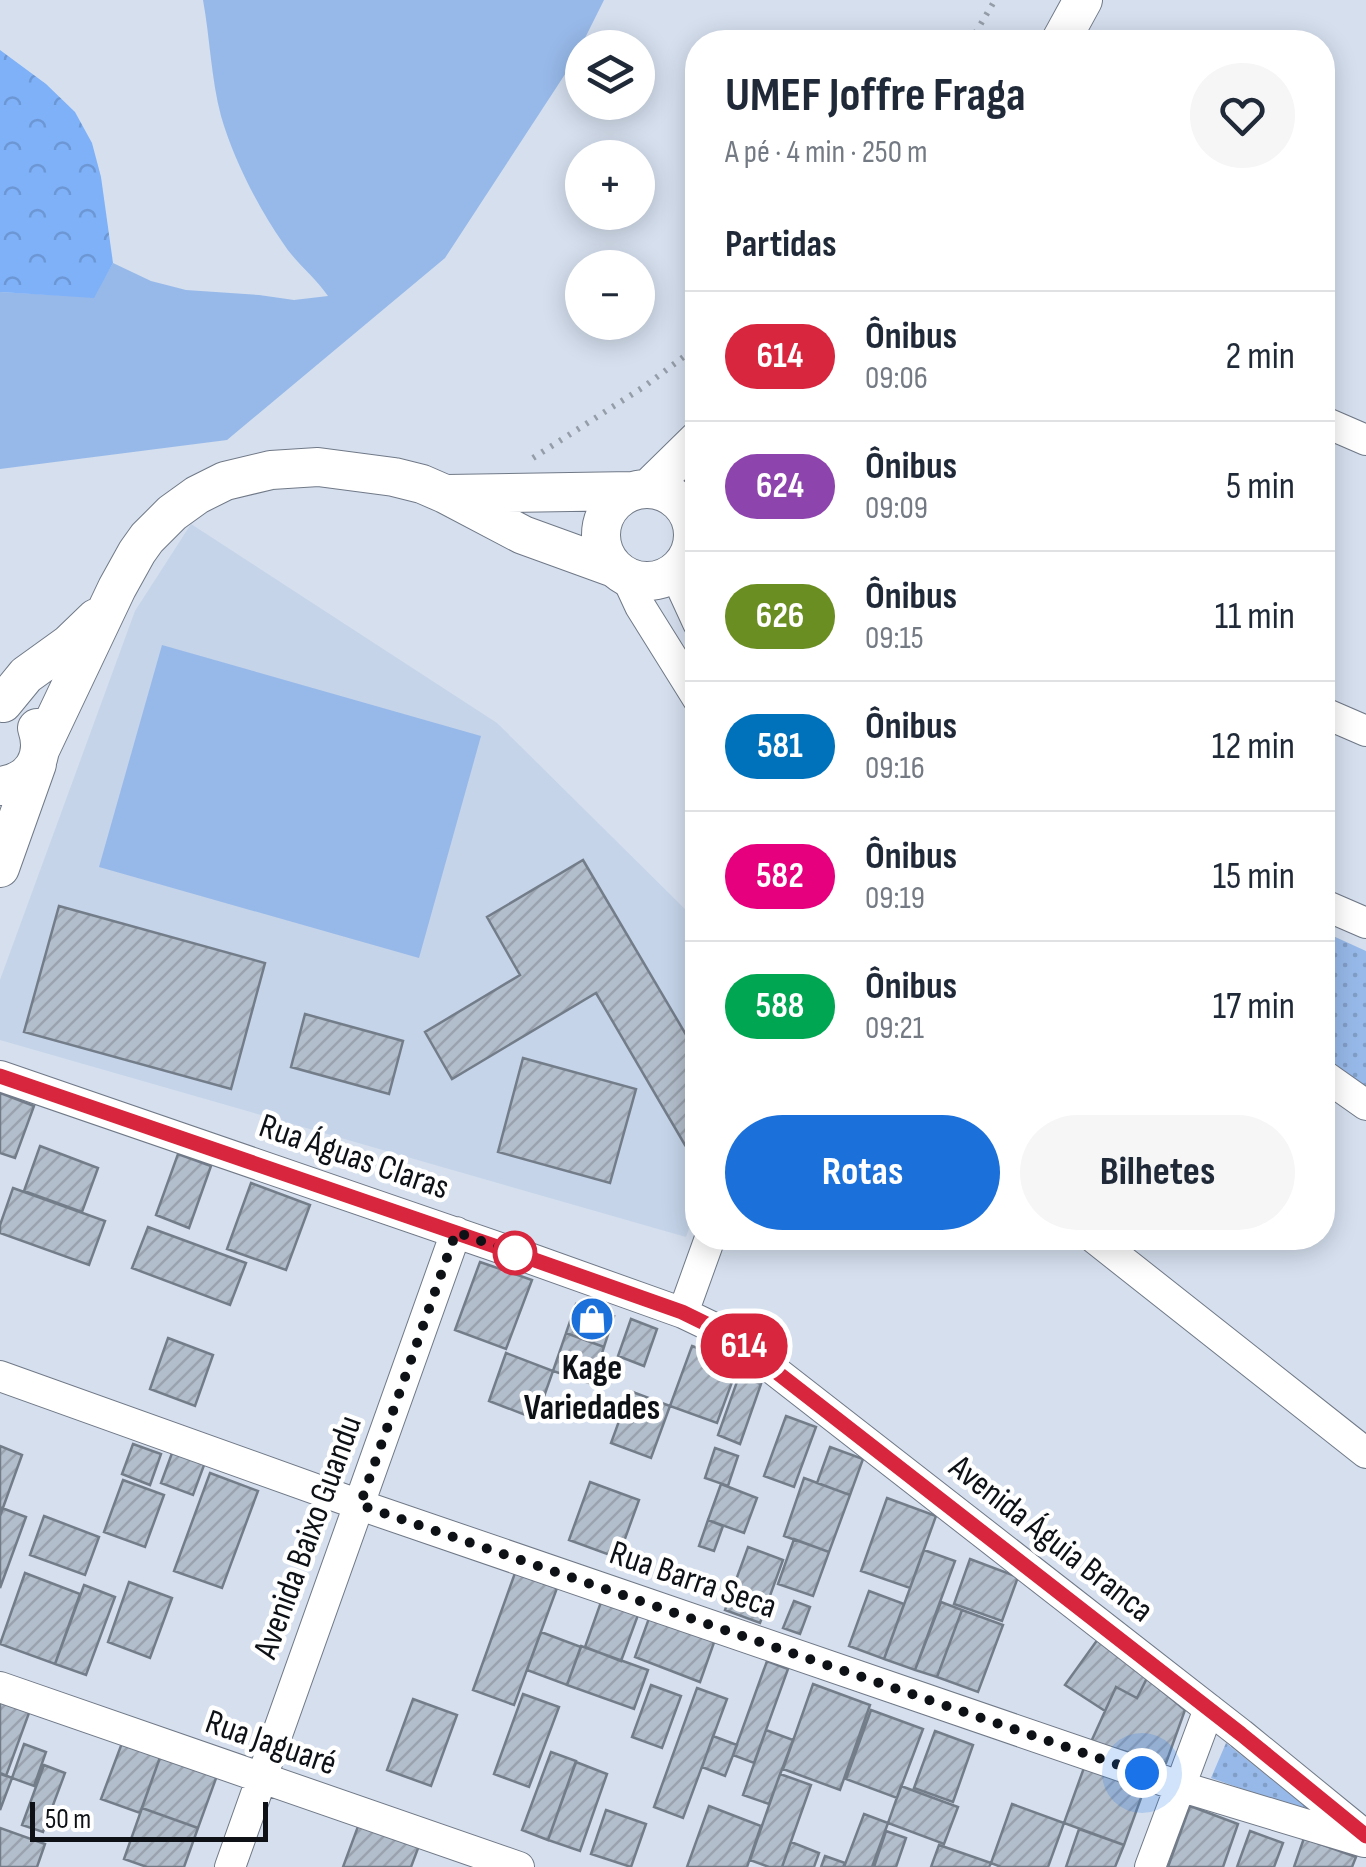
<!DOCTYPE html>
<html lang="pt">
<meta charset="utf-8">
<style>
body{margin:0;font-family:"Sofia Sans Condensed",sans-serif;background:#f6f6f7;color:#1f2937;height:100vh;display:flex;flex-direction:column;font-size:38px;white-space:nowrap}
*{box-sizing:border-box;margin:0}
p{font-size:32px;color:#747a83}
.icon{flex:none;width:55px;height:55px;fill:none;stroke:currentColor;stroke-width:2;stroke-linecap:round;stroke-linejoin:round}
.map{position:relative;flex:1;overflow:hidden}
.side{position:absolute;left:685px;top:30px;width:650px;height:1220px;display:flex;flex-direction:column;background:#fff;border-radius:40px;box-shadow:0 5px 25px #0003}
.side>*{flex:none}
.badge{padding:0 20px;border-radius:32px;font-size:35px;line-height:65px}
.controls{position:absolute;left:565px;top:30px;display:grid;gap:20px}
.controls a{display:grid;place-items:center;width:90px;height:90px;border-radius:50%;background:#fff;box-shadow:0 5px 25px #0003;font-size:50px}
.scale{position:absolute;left:30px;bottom:25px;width:238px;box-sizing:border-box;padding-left:10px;border:5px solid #0e1217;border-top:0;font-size:28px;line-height:35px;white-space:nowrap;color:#0e1217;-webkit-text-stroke:8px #fff;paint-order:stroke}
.you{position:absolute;width:50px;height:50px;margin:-25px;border:8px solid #fff;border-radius:50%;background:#1a73e8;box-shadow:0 0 0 15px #1a73e833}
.map>.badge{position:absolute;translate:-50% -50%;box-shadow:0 0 0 5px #fff}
h2{padding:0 40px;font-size:38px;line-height:90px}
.round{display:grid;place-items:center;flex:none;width:105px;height:105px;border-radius:52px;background:#f6f6f7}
.summary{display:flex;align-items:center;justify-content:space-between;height:170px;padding:0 40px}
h1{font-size:48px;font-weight:700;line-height:75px}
.action{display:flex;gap:20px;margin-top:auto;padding:20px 40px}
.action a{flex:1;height:115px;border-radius:60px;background:#1b70da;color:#fff;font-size:40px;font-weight:700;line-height:115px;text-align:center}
.action a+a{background:#f6f6f7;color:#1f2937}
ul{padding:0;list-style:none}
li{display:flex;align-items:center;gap:30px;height:130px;padding:0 40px;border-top:2px solid #e0e1e3}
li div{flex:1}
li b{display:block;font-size:38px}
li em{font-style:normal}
li .badge{min-width:110px;font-weight:700;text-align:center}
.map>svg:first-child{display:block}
</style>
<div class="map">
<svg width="1366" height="1867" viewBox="0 0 1366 1867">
<defs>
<pattern id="forest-crowns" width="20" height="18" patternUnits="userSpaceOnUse" patternTransform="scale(2.5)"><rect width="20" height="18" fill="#7eb1f8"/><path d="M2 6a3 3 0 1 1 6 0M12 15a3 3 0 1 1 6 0" fill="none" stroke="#6c97d4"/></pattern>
<pattern id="park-dots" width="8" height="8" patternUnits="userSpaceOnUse" patternTransform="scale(2.5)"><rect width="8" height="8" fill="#97b9e9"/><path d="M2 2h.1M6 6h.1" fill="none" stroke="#819ec7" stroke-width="1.8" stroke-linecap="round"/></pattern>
<pattern id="building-hatch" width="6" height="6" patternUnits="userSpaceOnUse" patternTransform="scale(2.5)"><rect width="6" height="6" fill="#b3becc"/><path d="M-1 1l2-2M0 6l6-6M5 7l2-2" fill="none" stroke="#99a2ae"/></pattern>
</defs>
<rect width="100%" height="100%" fill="#d5dfee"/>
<!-- built -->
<path fill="#c5d4e9" d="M 191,524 L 497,723 L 697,921 L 697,1206 L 686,1237 L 0,1040 L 0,980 L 135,611 Z"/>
<!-- grass -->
<path fill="#97b9e9" d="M 203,0 L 604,0 L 573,62 L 445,258 L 227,440 L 0,469 L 0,292 L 93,297 L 113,263 L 151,281 L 186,290 L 259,295 L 294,300 L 328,296 C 315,277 295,262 283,243 C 258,207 233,158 221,116 C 211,78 210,38 203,0 Z
M 162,645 L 481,736 L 419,958 L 99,867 Z"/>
<!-- forest -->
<path fill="url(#forest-crowns)" d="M 0,50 L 46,84 L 75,112 L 92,143 L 101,177 L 113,263 L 94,298 L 0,292 Z"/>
<!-- park -->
<path fill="url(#park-dots)" d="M 1322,931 L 1366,951 L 1366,1093 L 1323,1066 Z
M 1226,1743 L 1315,1814 L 1211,1778 Z"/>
<!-- building -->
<path fill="url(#building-hatch)" stroke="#737d8a" stroke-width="2.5" d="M 583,860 L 698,1055 L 698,1138 L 685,1145 L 596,993 L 452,1079 L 425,1032 L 520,975 L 487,917 Z
M 59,906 L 265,963 L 231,1089 L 24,1032 Z
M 305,1014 L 403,1041 L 389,1094 L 291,1067 Z
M 523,1058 L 636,1089 L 610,1183 L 498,1152 Z
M 0,1093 L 34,1106 L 15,1158 L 0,1153 Z
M 40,1146 L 98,1168 L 82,1212 L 24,1191 Z
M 178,1154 L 211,1166 L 189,1228 L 156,1215 Z
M 251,1183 L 310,1205 L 286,1270 L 227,1249 Z
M 13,1188 L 105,1221 L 89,1265 L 0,1233 L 0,1225 Z
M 148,1227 L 246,1263 L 230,1305 L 132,1268 Z
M 480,1262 L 532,1280 L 506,1349 L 455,1330 Z
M 576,1304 L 614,1316 L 604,1347 L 566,1333 Z
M 631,1319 L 657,1329 L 644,1366 L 618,1356 Z
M 566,1333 L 604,1347 L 592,1384 L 553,1371 Z
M 168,1338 L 213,1355 L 195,1406 L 150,1389 Z
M 692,1346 L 739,1363 L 717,1423 L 670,1406 Z
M 506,1353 L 553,1371 L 536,1419 L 489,1401 Z
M 739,1376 L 761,1384 L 740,1444 L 718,1435 Z
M 630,1391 L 670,1406 L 651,1458 L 611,1443 Z
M 786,1416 L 816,1427 L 794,1487 L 764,1476 Z
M 133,1444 L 161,1454 L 150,1485 L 122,1474 Z
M 175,1445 L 207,1457 L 193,1495 L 161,1483 Z
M 0,1446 L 22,1455 L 0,1516 Z
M 830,1447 L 863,1459 L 850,1495 L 817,1483 Z
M 715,1448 L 738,1456 L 728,1486 L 705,1478 Z
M 210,1473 L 258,1491 L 222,1588 L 174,1571 Z
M 804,1478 L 850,1495 L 829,1552 L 784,1536 Z
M 123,1480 L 164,1495 L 145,1547 L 104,1532 Z
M 590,1482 L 639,1500 L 618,1558 L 569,1540 Z
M 721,1484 L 757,1498 L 744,1533 L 708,1520 Z
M 887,1498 L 936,1516 L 910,1588 L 861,1571 Z
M 2,1508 L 26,1517 L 0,1588 L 0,1515 Z
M 44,1516 L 99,1537 L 85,1575 L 30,1555 Z
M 708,1520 L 723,1526 L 714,1551 L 699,1546 Z
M 794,1539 L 829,1552 L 813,1596 L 778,1584 Z
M 748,1547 L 783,1560 L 760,1623 L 725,1610 Z
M 924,1550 L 955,1561 L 915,1670 L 884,1659 Z
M 970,1559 L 1018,1577 L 1002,1621 L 954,1604 Z
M 25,1573 L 80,1594 L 55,1664 L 0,1644 Z
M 515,1573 L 557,1588 L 514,1705 L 473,1690 Z
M 129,1582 L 172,1598 L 150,1658 L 108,1642 Z
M 84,1585 L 115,1597 L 86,1675 L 55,1664 Z
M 869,1591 L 904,1604 L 884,1659 L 849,1646 Z
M 794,1601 L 810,1607 L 800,1634 L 783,1628 Z
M 601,1602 L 638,1615 L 621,1661 L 585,1647 Z
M 941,1602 L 962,1610 L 937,1677 L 915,1670 Z
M 652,1610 L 717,1634 L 700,1682 L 635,1657 Z
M 962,1610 L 1003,1625 L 978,1692 L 937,1677 Z
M 541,1632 L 581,1647 L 567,1685 L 527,1670 Z
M 1098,1639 L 1147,1678 L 1137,1698 L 1116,1687 L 1105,1711 L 1065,1685 Z
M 581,1646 L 648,1670 L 634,1709 L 567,1685 Z
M 767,1661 L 788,1669 L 754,1763 L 733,1755 Z
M 1147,1678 L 1185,1710 L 1166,1763 L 1091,1742 L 1116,1687 L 1137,1698 Z
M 813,1684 L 870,1705 L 840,1790 L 783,1769 Z
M 651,1685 L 681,1696 L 662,1748 L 632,1737 Z
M 697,1688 L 727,1699 L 683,1818 L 654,1807 Z
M 0,1691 L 33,1702 L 6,1776 L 0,1774 Z
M 523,1694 L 559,1707 L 529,1787 L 494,1774 Z
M 413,1699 L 457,1715 L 431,1786 L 387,1770 Z
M 871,1710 L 923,1729 L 897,1798 L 846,1779 Z
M 766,1730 L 793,1740 L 769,1804 L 743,1795 Z
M 935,1731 L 973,1745 L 953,1802 L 914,1788 Z
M 125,1735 L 163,1749 L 140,1813 L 101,1799 Z
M 713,1736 L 737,1745 L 725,1776 L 702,1767 Z
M 24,1744 L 46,1752 L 34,1786 L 12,1778 Z
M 163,1749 L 219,1770 L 198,1828 L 142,1808 Z
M 551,1752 L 576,1761 L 548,1840 L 522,1830 Z
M 576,1762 L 607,1774 L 580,1851 L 548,1840 Z
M 44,1765 L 65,1773 L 43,1832 L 22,1825 Z
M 1085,1765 L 1145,1787 L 1124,1845 L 1064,1823 Z
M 0,1773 L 12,1778 L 0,1810 Z
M 780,1774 L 811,1785 L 782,1867 L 769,1867 L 750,1860 Z
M 901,1786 L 958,1807 L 944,1844 L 888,1823 Z
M 1012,1804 L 1064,1823 L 1048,1867 L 1001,1867 L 991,1863 Z
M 709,1806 L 761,1826 L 747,1867 L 687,1867 Z
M 1190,1806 L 1238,1824 L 1223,1867 L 1168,1867 Z
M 142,1808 L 198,1828 L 184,1867 L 147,1867 L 124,1859 Z
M 606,1810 L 646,1824 L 631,1867 L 591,1854 Z
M 864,1814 L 888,1823 L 872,1867 L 844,1867 Z
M 360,1821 L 420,1843 L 411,1867 L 343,1867 Z
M 0,1828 L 45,1844 L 37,1867 L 0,1867 Z
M 1079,1829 L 1124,1845 L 1115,1867 L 1066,1867 Z
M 886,1831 L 906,1838 L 896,1867 L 874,1867 Z
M 1250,1831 L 1283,1843 L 1274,1867 L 1237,1867 Z
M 1304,1838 L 1356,1857 L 1352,1867 L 1294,1867 Z
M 791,1842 L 819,1853 L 814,1867 L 782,1867 Z
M 939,1845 L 991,1863 L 989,1867 L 931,1867 Z
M 825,1856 L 845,1863 L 843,1867 L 821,1867 Z"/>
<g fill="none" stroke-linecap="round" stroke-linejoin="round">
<defs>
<path id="minor" d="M 1322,421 L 1366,440
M 693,526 L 698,529
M 675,573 L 698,623
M 627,578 L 640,606 L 698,699
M 1322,712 L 1366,731
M 1322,904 L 1366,923
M 1322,1074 L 1366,1105
M 0,1076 L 512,1252 L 683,1313 L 729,1335 L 1241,1734 L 1366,1836
M 1094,1238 L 1366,1453
M 683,1313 L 710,1238
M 0,1376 L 360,1505 L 1179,1786 L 1364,1842
M 0,1687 L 519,1867
M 230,1867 L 456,1232
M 1150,1867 L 1209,1709"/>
<path id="major" d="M 1060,42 L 1083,0
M 649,488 L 698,440
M601 535a46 46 0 1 1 92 0a46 46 0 1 1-92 0Z
M 447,494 L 633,491
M 3,703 L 26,675 L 69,644 L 96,618
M 41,748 L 117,588 L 137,552 L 147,538 L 172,513 L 197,495 L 225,481 L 271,470 L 318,467 L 394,477 L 422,484 L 445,494 L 523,535 L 614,568
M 0,786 C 31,782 47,758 37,728
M 0,868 L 37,764"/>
</defs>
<!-- minor casing -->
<use href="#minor" stroke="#707987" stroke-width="32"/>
<!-- major casing -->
<use href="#major" stroke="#707987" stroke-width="40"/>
<!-- path -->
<path stroke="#959da9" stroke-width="6" stroke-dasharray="2.5 8" stroke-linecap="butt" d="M 970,42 L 995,0
M 533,458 L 645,386 L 698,346"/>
<!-- minor -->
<use href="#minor" stroke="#fff" stroke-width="30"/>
<!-- major -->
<use href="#major" stroke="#fff" stroke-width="38"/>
</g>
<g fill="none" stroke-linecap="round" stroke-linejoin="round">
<defs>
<path id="line" d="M 0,1076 L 512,1252 L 682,1312 L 729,1335 L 1241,1734 L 1366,1836"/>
</defs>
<!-- line casing -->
<use href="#line" stroke="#fff" stroke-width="22"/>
<!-- line -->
<use href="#line" stroke="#d7263d" stroke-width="15"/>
<!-- walk -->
<path stroke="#0e1217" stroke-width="10" stroke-dasharray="0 18" d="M 515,1253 L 456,1232 L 360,1505 L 1142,1773"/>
</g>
<!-- icons -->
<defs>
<symbol id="shop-disc" viewBox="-11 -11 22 22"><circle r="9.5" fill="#1b70da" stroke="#fff"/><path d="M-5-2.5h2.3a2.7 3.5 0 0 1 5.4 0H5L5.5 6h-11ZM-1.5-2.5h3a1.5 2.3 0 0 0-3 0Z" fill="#fff"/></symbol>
</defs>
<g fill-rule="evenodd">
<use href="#shop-disc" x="567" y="1294" width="50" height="50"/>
</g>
<!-- markers -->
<circle fill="#fff" stroke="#d7263d" stroke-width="5" cx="515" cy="1253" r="20"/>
<g text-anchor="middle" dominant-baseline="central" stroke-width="9" stroke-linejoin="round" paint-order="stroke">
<!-- street labels -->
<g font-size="35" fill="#0e1217" stroke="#fff">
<text transform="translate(354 1157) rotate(19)">Rua Águas Claras</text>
<text transform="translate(308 1537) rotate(-70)">Avenida Baixo Guandu</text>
<text transform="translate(1051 1539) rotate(38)">Avenida Águia Branca</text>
<text transform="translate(693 1580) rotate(19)">Rua Barra Seca</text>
<text transform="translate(271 1743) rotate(19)">Rua Jaguaré</text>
</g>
<!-- poi labels -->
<g font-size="35" font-weight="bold" fill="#0e1217" stroke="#fff">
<text x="592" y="1368">Kage<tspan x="592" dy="40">Variedades</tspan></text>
</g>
</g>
</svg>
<div class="controls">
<a><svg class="icon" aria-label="layers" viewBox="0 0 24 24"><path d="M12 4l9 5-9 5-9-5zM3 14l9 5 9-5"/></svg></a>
<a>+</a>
<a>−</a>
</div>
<div class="scale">50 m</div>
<div class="you" style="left:1142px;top:1773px"></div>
<b class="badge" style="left:744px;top:1346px;background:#d7263d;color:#fff">614</b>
<section class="side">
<div class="summary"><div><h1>UMEF Joffre Fraga</h1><p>A pé · 4 min · 250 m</p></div><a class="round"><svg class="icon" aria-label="heart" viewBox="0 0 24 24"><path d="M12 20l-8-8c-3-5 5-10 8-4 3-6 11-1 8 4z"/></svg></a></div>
<h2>Partidas</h2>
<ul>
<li><span class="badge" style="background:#d7263d;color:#fff">614</span><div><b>Ônibus</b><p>09:06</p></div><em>2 min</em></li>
<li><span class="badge" style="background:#8e44ad;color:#fff">624</span><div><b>Ônibus</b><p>09:09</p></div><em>5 min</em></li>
<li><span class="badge" style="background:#6b8e23;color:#fff">626</span><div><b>Ônibus</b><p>09:15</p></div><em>11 min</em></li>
<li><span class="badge" style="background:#0072bc;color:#fff">581</span><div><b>Ônibus</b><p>09:16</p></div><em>12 min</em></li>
<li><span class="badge" style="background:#e6007e;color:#fff">582</span><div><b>Ônibus</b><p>09:19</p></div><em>15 min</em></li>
<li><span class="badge" style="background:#00a651;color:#fff">588</span><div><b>Ônibus</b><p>09:21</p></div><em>17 min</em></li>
</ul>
<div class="action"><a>Rotas</a><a>Bilhetes</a></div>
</section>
</div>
